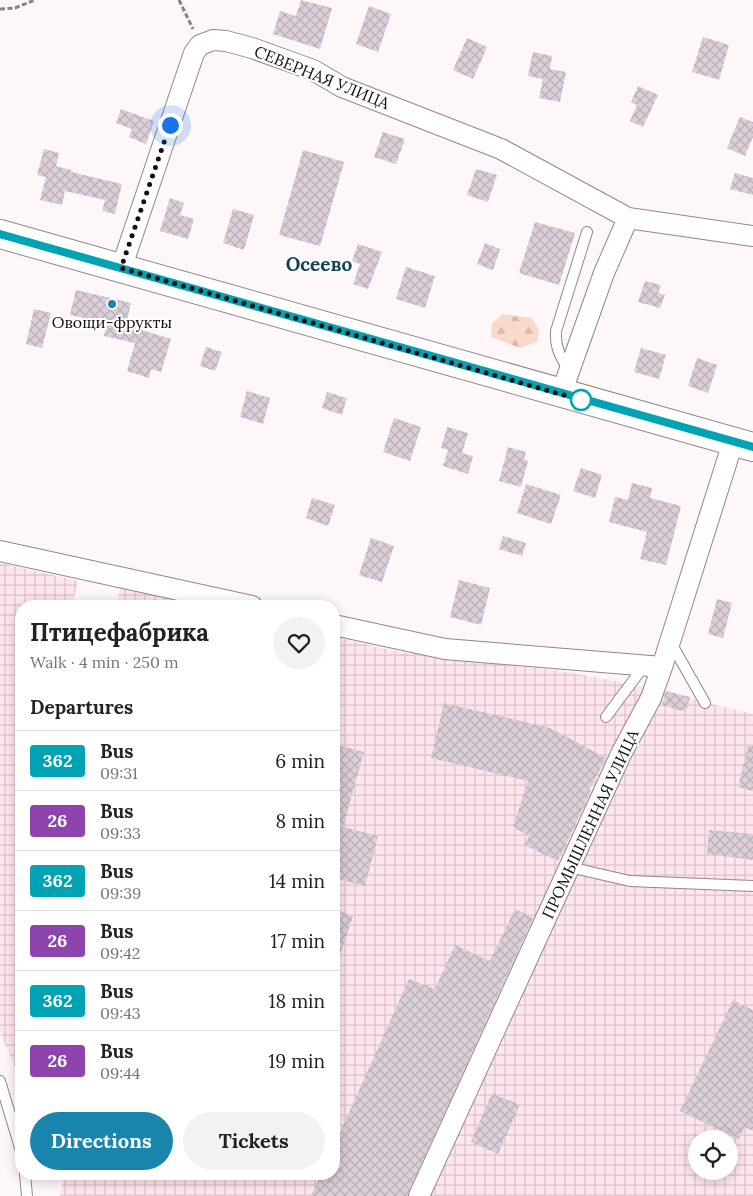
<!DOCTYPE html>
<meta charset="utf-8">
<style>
body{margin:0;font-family:Lora,serif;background:#f2f2f2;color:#222;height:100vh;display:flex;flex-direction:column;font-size:19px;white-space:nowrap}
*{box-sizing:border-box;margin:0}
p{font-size:16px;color:#767676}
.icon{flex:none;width:28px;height:28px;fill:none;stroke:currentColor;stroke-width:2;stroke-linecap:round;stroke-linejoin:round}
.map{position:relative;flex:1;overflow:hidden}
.drawer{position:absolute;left:15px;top:600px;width:325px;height:580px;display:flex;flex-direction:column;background:#fff;border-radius:20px;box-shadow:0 2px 12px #0003}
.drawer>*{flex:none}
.badge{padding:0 10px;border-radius:4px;font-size:18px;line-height:32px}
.buttons{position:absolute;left:688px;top:1130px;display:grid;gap:10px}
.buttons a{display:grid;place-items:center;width:50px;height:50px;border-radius:50%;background:#fff;box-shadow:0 2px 12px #0003;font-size:25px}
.you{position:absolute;width:25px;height:25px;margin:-12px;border:4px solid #fff;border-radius:50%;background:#1a73e8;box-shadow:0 0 0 8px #1a73e833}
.map>.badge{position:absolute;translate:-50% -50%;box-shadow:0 0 0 2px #fff}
h2{padding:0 15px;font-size:19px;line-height:45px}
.round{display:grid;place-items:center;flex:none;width:52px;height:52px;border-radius:26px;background:#f2f2f2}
.headline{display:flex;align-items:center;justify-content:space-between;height:85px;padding:0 15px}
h1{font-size:24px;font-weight:700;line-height:38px}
.action{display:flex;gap:10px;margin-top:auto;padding:10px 15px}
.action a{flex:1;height:58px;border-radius:30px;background:#1984ac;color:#fff;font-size:20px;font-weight:700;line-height:58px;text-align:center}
.action a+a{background:#f2f2f2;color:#222}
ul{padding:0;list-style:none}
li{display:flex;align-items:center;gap:15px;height:60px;padding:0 15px;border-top:1px solid #e0e0e0}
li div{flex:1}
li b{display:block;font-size:19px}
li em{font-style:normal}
li .badge{min-width:55px;font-weight:700;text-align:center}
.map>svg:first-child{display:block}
</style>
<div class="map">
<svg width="753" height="1196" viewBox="0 0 753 1196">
<defs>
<pattern id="industrial-grid" width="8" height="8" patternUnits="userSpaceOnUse" patternTransform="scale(1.25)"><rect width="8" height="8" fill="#ffe5ed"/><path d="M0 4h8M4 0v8" fill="none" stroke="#dac3ca"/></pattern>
<pattern id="forest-firs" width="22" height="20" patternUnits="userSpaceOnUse" patternTransform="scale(1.25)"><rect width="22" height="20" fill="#f9d9c9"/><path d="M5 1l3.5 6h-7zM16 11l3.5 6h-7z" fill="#d5b9ac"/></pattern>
<pattern id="building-cross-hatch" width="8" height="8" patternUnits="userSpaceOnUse" patternTransform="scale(1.25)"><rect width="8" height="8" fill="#daced8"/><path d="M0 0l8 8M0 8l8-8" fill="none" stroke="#bab0b8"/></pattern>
</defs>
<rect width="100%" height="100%" fill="#fef7f9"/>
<!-- industrial -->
<path fill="url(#industrial-grid)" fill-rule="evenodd" d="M 0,563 L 78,581 L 72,606 L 21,606 L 21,1082 L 0,1032 Z
M 120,587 L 199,606 L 116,606 Z
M 334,637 L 399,652 L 561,671 L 626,683 L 753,714 L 753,1196 L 60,1196 L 63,1180 L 60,1174 L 334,1174 ZM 696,1139 L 729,1139 L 729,1171 L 696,1171 Z"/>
<!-- forest -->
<path fill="url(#forest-firs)" d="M 503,314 L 532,318 L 539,330 L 537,342 L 520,348 L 491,337 L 492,323 Z"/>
<!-- building -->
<path fill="url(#building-cross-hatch)" d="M 301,0 L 332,8 L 320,49 L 273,34 L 280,11 L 296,16 Z
M 369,6 L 391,14 L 378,52 L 356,44 Z
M 703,37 L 729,45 L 719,80 L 692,72 Z
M 467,38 L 487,47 L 473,79 L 453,70 Z
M 533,52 L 552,56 L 550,69 L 566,72 L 560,102 L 539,98 L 543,79 L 528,76 Z
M 638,86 L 658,95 L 643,127 L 630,121 L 637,105 L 631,102 Z
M 121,109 L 154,121 L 146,144 L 129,137 L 132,129 L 116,123 Z
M 740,117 L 753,122 L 753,137 L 745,156 L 727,148 Z
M 383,132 L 405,139 L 396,164 L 374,157 Z
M 44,149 L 59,153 L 56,166 L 71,170 L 71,172 L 122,184 L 115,214 L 102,211 L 105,200 L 65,191 L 62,205 L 40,200 L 46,177 L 37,175 Z
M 303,150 L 344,162 L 320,246 L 279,235 Z
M 476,169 L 497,175 L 488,202 L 467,195 Z
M 735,173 L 753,178 L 753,195 L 730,189 Z
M 170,198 L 184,203 L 180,215 L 194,219 L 188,239 L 160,231 Z
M 233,209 L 254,215 L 244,250 L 223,243 Z
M 535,222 L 575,233 L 559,285 L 519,273 Z
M 485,243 L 500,249 L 493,270 L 477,264 Z
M 358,244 L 382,252 L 368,289 L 353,284 L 360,264 L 352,261 Z
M 406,267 L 435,276 L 425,308 L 396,299 Z
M 645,281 L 661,285 L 658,293 L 665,295 L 660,308 L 638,302 Z
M 76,290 L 131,303 L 126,325 L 171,339 L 161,372 L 151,369 L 149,378 L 127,371 L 135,343 L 104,336 L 107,323 L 70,315 Z
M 34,309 L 51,313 L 42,348 L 26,344 Z
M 206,347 L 222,352 L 215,371 L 200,366 Z
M 641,348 L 666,355 L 659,379 L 634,372 Z
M 697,358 L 717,365 L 708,393 L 688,386 Z
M 247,391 L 270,398 L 263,424 L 240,417 Z
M 327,392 L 347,398 L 342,415 L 322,408 Z
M 394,418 L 421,427 L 410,461 L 383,452 Z
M 447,427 L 468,433 L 462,453 L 473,456 L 468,474 L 443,466 L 448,450 L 441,448 Z
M 508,447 L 526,452 L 524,459 L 528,461 L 521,487 L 499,481 Z
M 581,468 L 602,475 L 595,498 L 573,491 Z
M 632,483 L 652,488 L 650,498 L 681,506 L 666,565 L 640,559 L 647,532 L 609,522 L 615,497 L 628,500 Z
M 526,484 L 561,495 L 551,524 L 517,513 Z
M 312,498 L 335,505 L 328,526 L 306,518 Z
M 503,536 L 526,543 L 522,556 L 499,549 Z
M 371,538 L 394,546 L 382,582 L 359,575 Z
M 459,580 L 490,588 L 481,625 L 450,617 Z
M 717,599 L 732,603 L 723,638 L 708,634 Z
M 666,691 L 690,697 L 686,712 L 662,705 Z
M 444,703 L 550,728 L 606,758 L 589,790 L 591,791 L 558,861 L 524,845 L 529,836 L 513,827 L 528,781 L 431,758 Z
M 334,744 L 364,752 L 343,827 L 378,836 L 365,886 L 334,878 Z
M 748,746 L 753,746 L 753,791 L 738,787 Z
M 709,830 L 753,834 L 753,860 L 707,854 Z
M 334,909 L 353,916 L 336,966 L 334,966 Z
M 515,909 L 533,918 L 407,1196 L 311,1196 L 321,1174 L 334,1174 L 334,1146 L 409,979 L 435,989 L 455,945 L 490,961 Z
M 733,1000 L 753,1010 L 753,1131 L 745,1127 L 739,1139 L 680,1111 Z
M 492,1093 L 520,1105 L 498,1154 L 471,1142 Z"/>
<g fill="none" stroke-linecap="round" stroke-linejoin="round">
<defs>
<path id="lane" d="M 569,370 C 560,357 555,347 556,331 L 587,232
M 671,643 L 705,703
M 606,717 L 644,666
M 569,867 L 630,881 L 753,886
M 0,1081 L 21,1151
M 25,1174 L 27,1196"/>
<path id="street" d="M 121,269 L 194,53 L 200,45 L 213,40 L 226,41 L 252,48 L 313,70 L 342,87 L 501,149 L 628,218 L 753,236
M 561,394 L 604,273 L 628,218
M 0,551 L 252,606
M 334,625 L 445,649 L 662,667
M 419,1196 L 621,754 L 651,698 L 662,667 L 733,442"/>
<path id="secondary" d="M 0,234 L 753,447"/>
</defs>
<!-- lane casing -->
<use href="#lane" stroke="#95858a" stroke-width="12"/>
<!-- street casing -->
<use href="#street" stroke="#95858a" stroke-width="22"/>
<!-- secondary casing -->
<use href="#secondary" stroke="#95858a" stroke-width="30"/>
<!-- path -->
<path stroke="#898385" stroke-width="3" stroke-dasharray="5 2.5" stroke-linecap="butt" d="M 179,0 L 193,29
M 0,9 L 15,8 L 35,0"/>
<!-- lane -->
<use href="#lane" stroke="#fff" stroke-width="10"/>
<!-- street -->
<use href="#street" stroke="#fff" stroke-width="20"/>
<!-- secondary -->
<use href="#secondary" stroke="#fff" stroke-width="28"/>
</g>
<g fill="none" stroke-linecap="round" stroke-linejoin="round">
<defs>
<path id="line" d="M 0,234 L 753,447"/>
</defs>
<!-- line casing -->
<use href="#line" stroke="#fff" stroke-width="11"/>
<!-- line -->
<use href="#line" stroke="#00a3b4" stroke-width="8"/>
<!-- walk -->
<path stroke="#150f11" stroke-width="5" stroke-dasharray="0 9" d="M 170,125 L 121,268 L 581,400"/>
</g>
<!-- markers -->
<circle fill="#1984ac" stroke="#fff" stroke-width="2" cx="112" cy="304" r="5"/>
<circle fill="#fff" stroke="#00a3b4" stroke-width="2.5" cx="581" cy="400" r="10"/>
<g text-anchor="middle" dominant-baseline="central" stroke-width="4" stroke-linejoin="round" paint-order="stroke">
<!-- street labels -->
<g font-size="16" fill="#150f11" stroke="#fff">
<text transform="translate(322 77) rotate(22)">СЕВЕРНАЯ УЛИЦА</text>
<text transform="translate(590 824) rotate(-65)">ПРОМЫШЛЕННАЯ УЛИЦА</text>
</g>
<!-- poi labels -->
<g font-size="16" fill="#150f11" stroke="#fff">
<text x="112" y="322">Овощи-фрукты</text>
</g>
<!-- quarter labels -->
<g font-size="19" font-weight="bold" fill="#134255" stroke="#fff">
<text x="319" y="264">Осеево</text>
</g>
</g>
</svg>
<div class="buttons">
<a><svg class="icon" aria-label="locate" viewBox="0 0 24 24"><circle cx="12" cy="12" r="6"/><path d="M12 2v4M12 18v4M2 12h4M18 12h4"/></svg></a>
</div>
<div class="you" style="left:170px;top:125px"></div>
<section class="drawer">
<div class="headline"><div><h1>Птицефабрика</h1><p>Walk · 4 min · 250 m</p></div><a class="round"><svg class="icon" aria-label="heart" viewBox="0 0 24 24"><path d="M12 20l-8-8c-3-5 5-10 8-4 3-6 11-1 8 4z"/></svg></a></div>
<h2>Departures</h2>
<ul>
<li><span class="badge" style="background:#00a3b4;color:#fff">362</span><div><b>Bus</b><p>09:31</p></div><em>6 min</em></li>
<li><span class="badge" style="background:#8e44ad;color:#fff">26</span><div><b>Bus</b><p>09:33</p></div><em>8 min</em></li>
<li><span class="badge" style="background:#00a3b4;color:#fff">362</span><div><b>Bus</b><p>09:39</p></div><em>14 min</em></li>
<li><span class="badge" style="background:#8e44ad;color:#fff">26</span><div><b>Bus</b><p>09:42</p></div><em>17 min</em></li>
<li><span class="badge" style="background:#00a3b4;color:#fff">362</span><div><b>Bus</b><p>09:43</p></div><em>18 min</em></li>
<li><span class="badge" style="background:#8e44ad;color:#fff">26</span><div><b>Bus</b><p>09:44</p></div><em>19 min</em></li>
</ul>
<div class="action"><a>Directions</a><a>Tickets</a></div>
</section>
</div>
